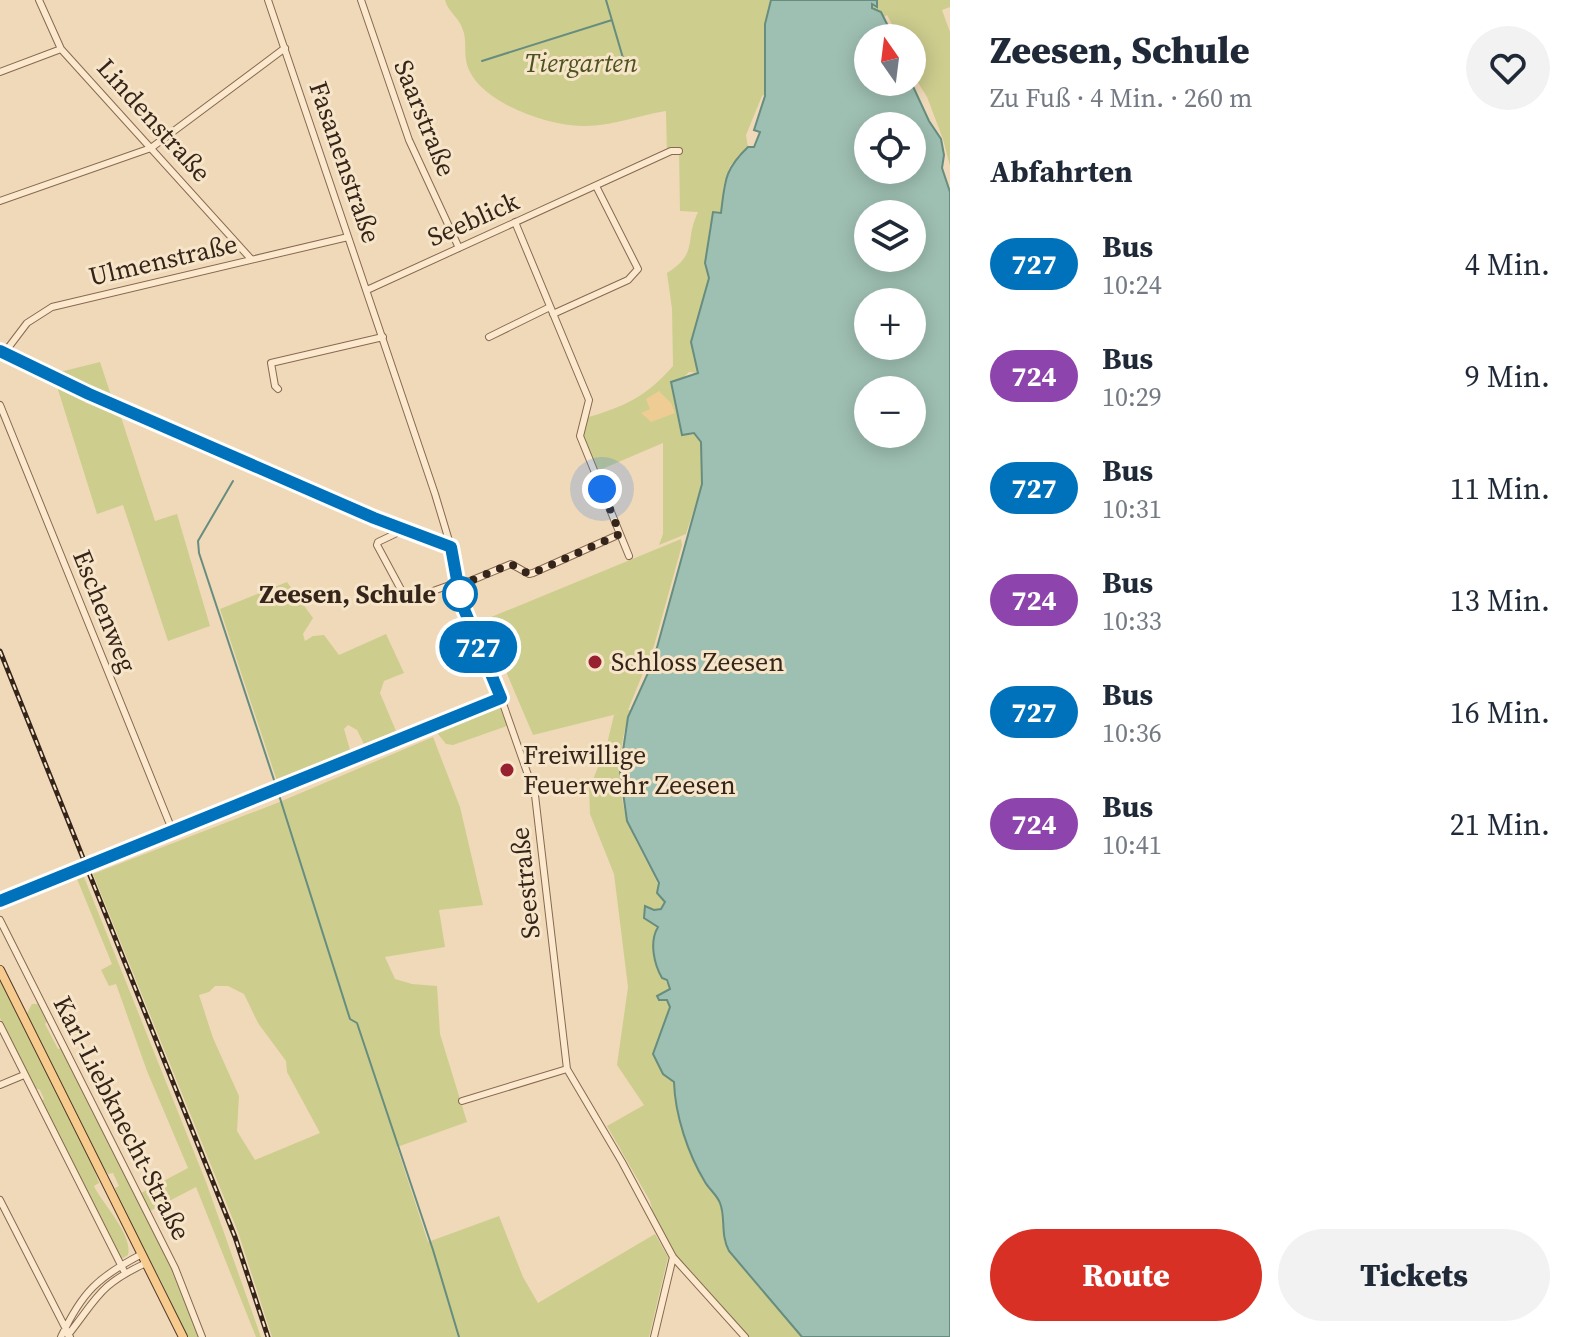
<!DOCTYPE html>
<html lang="de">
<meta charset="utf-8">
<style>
body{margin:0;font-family:"Source Serif 4",serif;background:#f2f2f3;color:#1f2937;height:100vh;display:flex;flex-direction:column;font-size:30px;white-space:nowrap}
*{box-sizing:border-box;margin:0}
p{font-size:26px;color:#747a83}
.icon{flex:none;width:44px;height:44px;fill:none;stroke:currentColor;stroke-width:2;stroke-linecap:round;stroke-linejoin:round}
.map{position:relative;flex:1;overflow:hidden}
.details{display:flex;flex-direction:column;background:#fff;width:640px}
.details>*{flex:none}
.badge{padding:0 16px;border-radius:26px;font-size:28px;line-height:52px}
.needle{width:52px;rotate:346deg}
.fabs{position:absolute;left:854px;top:24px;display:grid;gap:16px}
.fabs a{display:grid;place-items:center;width:72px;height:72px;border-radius:50%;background:#fff;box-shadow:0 4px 20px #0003;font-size:40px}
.you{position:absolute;width:40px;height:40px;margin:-20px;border:6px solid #fff;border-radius:50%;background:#1a73e8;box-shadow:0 0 0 12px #1a73e833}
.map>.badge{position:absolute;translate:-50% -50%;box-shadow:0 0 0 4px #fff}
h2{padding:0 40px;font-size:30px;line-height:72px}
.round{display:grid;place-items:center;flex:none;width:84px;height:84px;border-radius:42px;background:#f2f2f3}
.headline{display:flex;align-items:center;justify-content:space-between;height:136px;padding:0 40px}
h1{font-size:38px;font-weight:800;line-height:60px}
.action{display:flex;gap:16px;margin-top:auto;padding:16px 40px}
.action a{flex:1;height:92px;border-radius:48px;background:#d93025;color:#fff;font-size:32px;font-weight:800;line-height:92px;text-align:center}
.action a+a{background:#f2f2f3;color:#1f2937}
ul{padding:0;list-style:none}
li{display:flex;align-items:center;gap:24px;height:112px;padding:0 40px}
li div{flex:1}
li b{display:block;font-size:30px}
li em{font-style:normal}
li .badge{min-width:88px;font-weight:700;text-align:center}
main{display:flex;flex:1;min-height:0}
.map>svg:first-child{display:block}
</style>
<main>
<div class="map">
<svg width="950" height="1337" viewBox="0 0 950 1337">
<rect width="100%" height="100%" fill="#f0d9b9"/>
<!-- green -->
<path fill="#cdcd8e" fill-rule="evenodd" d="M 445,0 L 950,0 L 950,7 L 942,10 L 950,32 L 950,166 L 943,139 L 927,97 L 912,73 L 912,38 L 899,38 L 887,15 L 762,96 L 746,135 L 748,147 L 730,166 L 724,184 L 721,213 L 710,224 L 705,263 L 709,278 L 691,341 L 698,373 L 689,372 L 684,377 L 671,382 L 682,435 L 697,434 L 701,442 L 702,484 L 686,534 L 659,545 L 663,534 L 663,443 L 595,472 L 580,436 L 585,418 C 624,407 646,397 673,366 L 672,309 L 667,273 C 699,253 684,241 698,212 L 680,211 L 679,150 L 667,157 L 666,111 C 639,115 610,127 582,126 C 548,126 486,104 470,72 C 462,56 468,45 463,30 C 459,17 448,12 445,0 Z
M 100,362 L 112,398 L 59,375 L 60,372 Z
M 55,380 L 118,408 L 155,521 L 177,514 L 210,626 L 168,641 L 123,505 L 97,514 Z
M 681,539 L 682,545 L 654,646 L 628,710 L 631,710 C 618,743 616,789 628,822 C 638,850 656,874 665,902 L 662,909 L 654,910 L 645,907 L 644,918 L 658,927 C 651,939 652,961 659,973 C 664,980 668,982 670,990 L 658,996 L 667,999 L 670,1007 L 653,1054 L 668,1078 L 674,1082 C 676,1115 689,1152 705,1182 C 709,1189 717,1195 720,1203 C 726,1218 720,1234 728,1251 L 802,1337 L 749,1337 L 674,1260 L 658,1232 L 650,1201 L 607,1126 L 644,1105 L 617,1065 L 628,987 L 614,874 L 590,814 L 589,789 L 606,748 L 614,715 L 621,713 L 533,735 L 484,620 Z
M 287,582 L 313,618 L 303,634 L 305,641 L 313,636 L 324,635 L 339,655 L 386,634 L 404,673 L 384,681 L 380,693 L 396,731 L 364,744 L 357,730 L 348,725 L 344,729 L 350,750 L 277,781 L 220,609 Z
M 498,703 L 507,726 L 453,745 L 446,744 L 434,729 Z
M 425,732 L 431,735 L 282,796 L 281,791 Z
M 433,737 L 460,807 L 483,905 L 439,910 L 445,947 L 385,957 L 395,979 L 412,984 L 437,986 L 440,1034 L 467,1122 L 397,1147 L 428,1242 L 499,1216 L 523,1277 L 538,1303 L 655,1234 L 668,1257 L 649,1337 L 272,1337 L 238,1232 L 93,874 L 277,803 ZM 215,986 L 228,986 L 244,994 L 258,1023 L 286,1061 L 287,1072 L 320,1133 L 255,1160 L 237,1131 L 239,1096 L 213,1038 L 199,995 L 209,992 Z
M 84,877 L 206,1182 L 261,1337 L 256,1337 L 196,1187 L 150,1211 L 141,1193 L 188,1168 L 147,1071 L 116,984 L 109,986 L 101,970 L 112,964 L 77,879 Z
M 0,977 L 93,1165 L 99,1183 L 94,1186 C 103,1205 133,1234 128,1255 L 120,1260 L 41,1101 L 44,1099 L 40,1090 L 35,1088 L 0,1018 Z
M 32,1004 L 38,1004 L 47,1022 L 45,1024 L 58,1049 L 62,1048 L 172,1268 L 200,1337 L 187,1337 L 162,1283 L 122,1208 L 115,1188 L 119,1186 L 113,1173 L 108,1174 L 98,1160 L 26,1015 Z"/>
<!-- sand -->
<path fill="#eecc94" d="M 659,391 L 671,403 L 675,413 L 651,422 L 641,413 L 650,409 L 646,399 Z"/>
<!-- water -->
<path fill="#9ec0b2" stroke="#668d7f" stroke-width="2" fill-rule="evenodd" d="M 771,0 L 877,0 L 877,7 L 872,4 L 872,8 L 881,12 L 894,38 L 868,38 L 868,82 L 911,82 L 929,121 L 941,139 L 944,155 L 942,168 L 950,192 L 950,1337 L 802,1337 L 729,1251 C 720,1234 726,1218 720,1203 C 717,1195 709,1189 705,1182 C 688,1154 675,1115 674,1082 L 663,1074 L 653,1054 L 670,1007 L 667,1000 L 659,1000 L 657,996 L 670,989 L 667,980 L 662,978 C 654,964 649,942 658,927 L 644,918 L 645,906 L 654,910 L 661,909 L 665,902 L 657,893 L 659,883 L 627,821 L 620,771 L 628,717 L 653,662 L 702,484 L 701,442 L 694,433 L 682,435 L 671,382 L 698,373 L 691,342 L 709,278 L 705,263 L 713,212 L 721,213 C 725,181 724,170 748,147 L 754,147 L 760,132 L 754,130 L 765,96 L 765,24 ZM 868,126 L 912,126 L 912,170 L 868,170 ZM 868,214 L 912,214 L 912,258 L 868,258 ZM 868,302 L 912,302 L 912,346 L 868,346 ZM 868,390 L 912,390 L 912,434 L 868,434 Z"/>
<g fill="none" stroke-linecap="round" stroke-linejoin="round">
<!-- stream -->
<path stroke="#668d7f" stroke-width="2" d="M 606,0 L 623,58
M 482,61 L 612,20
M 233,481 L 198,541 L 199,553 L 276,786
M 278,792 L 350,1019 L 357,1023 L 433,1250 L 459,1337"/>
<defs>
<path id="minor" d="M 39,0 L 61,49 L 251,259
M 268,0 L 435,494 L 453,554 L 463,608 L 501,698 L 535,795 L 567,1069 L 622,1162 L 673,1257 L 745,1337
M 361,0 L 409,140 L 459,248
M 0,72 L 61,49
M 0,201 L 151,148 L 285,48
M 515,222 L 589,400 L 580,436 L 629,556
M 367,290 L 671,151 L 679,151
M 553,314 L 628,280 L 638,269 L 596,186
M 489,337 L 550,307
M 0,351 L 89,394 L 403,531 L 451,547
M 5,352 L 27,323 L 52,307 L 348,237
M 278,389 L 275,386 L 271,363 L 383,337
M 0,405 L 173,832
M 401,531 L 378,542 L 377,545 L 405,597 L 411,599 L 458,582
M 458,586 L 511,564 L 529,574 L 533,573 L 620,534
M 0,901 L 501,698
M 0,920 L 175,1268 L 202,1337
M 0,1025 L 125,1273
M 0,1085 L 24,1075
M 462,1101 L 567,1069
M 0,1200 L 70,1337
M 68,1335 C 98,1297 99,1285 146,1263
M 61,1337 C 82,1292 98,1277 142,1254
M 654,1337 L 673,1257"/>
<path id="major" d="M 0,970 L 183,1337"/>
</defs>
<!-- minor casing -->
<use href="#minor" stroke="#876953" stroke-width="8"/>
<!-- major casing -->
<use href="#major" stroke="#533829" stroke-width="10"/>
<!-- minor -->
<use href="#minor" stroke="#fbe8cd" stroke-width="6"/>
<!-- major -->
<use href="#major" stroke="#f7ca8d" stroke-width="8"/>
<defs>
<path id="rail" d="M 0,651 L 235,1237 L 268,1337"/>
</defs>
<!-- rail casing -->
<use href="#rail" stroke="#352419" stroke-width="5"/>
<!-- rail -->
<use href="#rail" stroke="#f7e5c9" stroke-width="2" stroke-dasharray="6" stroke-linecap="butt"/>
</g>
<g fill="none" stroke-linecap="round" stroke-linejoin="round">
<defs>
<path id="line" d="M 0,351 L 89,394 L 374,518 L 451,547 L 461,602 L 501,698 L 0,901"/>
</defs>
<!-- line casing -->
<use href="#line" stroke="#fff" stroke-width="18"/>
<!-- line -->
<use href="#line" stroke="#0072bc" stroke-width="12"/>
<!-- walk -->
<path stroke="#352419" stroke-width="8" stroke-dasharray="0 14.4" d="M 460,594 L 460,596 L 458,586 L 511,564 L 529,574 L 533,573 L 620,534 L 602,489"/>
</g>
<!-- markers -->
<circle fill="#fff" stroke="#0072bc" stroke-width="4" cx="460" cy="594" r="16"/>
<g fill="#98212f" stroke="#f7e5c9" stroke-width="3">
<circle cx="595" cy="662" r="8"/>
<circle cx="507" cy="770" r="8"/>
</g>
<g text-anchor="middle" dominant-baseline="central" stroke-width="6" stroke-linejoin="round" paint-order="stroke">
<!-- park labels -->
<g font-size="26" font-style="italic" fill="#4b521f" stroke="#f7e5c9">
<text x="581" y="63">Tiergarten</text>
</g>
<!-- street labels -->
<g font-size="26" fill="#352419" stroke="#f7e5c9">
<text transform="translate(425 118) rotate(68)">Saarstraße</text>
<text transform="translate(154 120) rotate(48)">Lindenstraße</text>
<text transform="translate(345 162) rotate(71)">Fasanenstraße</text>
<text transform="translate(473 219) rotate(-24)">Seeblick</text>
<text transform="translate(163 260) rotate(-13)">Ulmenstraße</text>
<text transform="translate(105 611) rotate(68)">Eschenweg</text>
<text transform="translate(525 883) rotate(-96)">Seestraße</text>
<text transform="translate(122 1118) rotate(63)">Karl-Liebknecht-Straße</text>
</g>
<!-- stop labels -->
<g font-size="26" font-weight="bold" fill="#352419" stroke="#f7e5c9" text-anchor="end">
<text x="436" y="594">Zeesen, Schule</text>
</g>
<!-- poi labels -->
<g font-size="26" fill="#352419" stroke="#f7e5c9" text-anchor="start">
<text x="611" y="662">Schloss Zeesen</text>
<text x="523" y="755">Freiwillige<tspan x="523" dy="30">Feuerwehr Zeesen</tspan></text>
</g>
</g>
</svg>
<div class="fabs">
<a><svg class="needle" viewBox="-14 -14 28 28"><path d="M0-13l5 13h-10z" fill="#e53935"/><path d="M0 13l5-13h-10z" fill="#747a83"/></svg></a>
<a><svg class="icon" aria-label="locate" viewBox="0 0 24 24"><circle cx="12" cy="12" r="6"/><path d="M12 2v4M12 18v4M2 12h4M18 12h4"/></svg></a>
<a><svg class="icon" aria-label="layers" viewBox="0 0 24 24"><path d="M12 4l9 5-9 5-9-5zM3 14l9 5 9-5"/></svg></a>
<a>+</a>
<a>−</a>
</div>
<div class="you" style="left:602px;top:489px"></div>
<b class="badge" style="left:478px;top:647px;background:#0072bc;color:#fff">727</b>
</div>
<section class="details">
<div class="headline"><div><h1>Zeesen, Schule</h1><p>Zu Fuß · 4 Min. · 260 m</p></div><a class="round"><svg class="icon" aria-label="heart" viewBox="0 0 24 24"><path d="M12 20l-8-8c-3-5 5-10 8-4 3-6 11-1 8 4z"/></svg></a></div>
<h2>Abfahrten</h2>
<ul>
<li><span class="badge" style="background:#0072bc;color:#fff">727</span><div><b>Bus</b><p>10:24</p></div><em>4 Min.</em></li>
<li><span class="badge" style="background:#8e44ad;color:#fff">724</span><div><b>Bus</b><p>10:29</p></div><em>9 Min.</em></li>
<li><span class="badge" style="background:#0072bc;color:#fff">727</span><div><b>Bus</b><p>10:31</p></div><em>11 Min.</em></li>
<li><span class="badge" style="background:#8e44ad;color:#fff">724</span><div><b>Bus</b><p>10:33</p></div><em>13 Min.</em></li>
<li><span class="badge" style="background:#0072bc;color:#fff">727</span><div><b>Bus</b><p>10:36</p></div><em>16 Min.</em></li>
<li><span class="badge" style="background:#8e44ad;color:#fff">724</span><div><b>Bus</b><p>10:41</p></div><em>21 Min.</em></li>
</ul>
<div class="action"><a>Route</a><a>Tickets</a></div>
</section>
</main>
